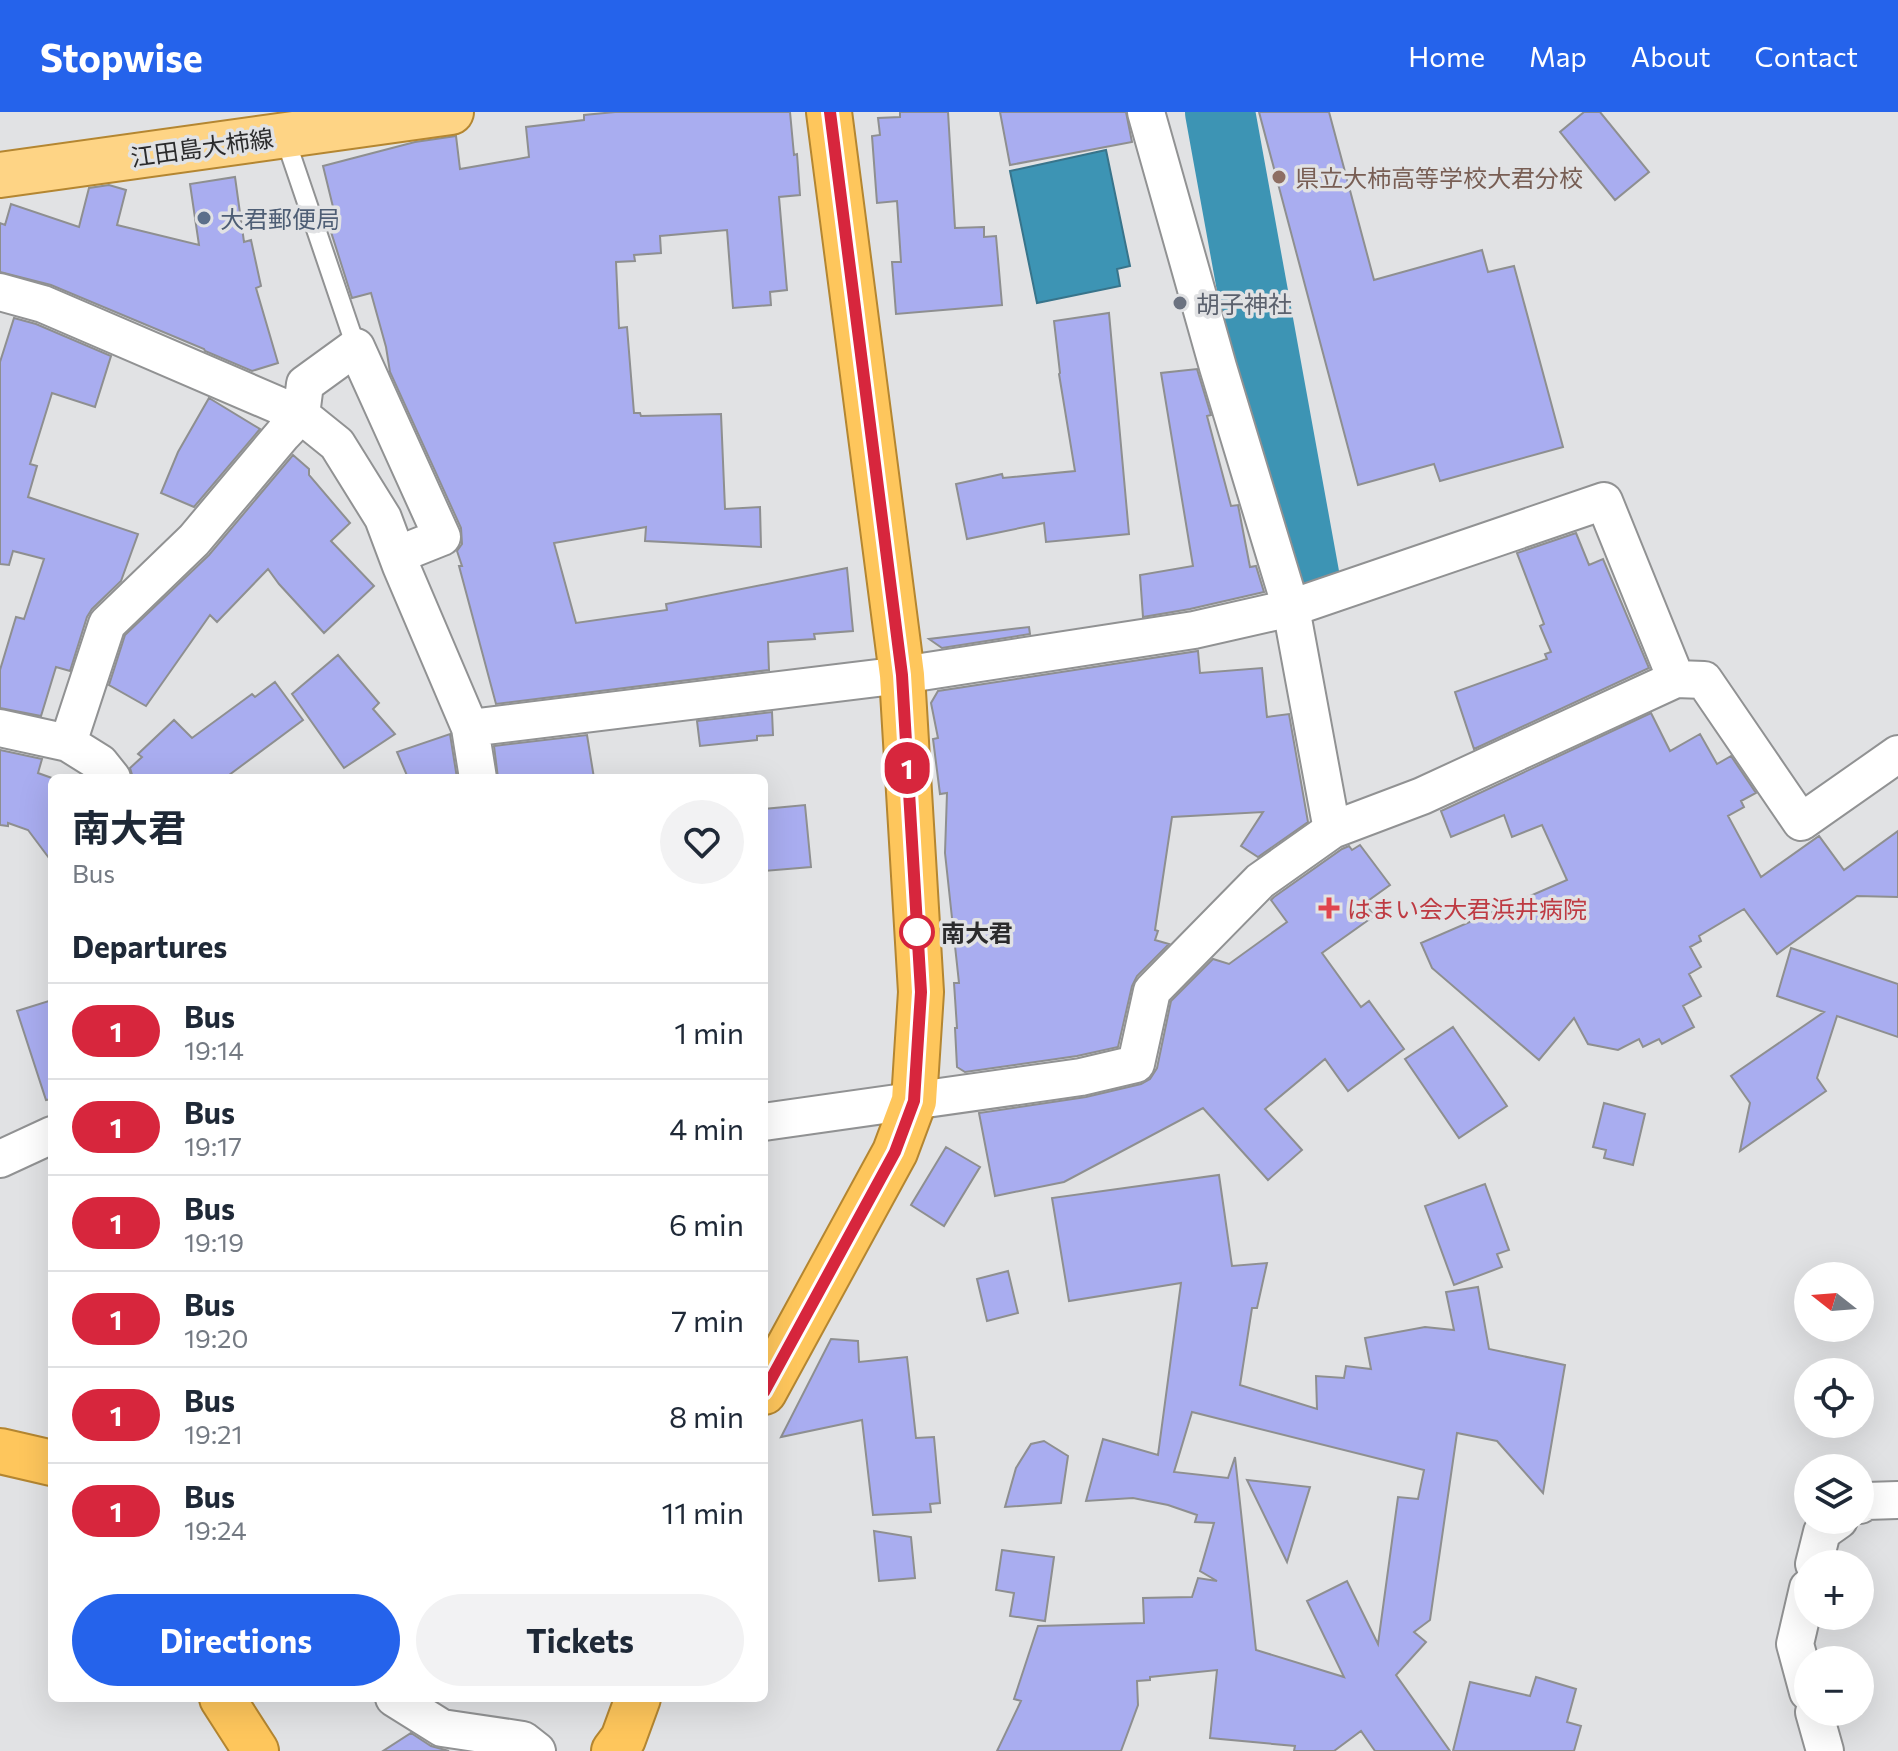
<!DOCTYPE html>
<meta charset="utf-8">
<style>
body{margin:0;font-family:Commissioner,"Noto Sans JP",sans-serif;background:#f2f2f3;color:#1f2937;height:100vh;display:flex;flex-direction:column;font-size:30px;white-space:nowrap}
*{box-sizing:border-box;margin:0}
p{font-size:26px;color:#747a83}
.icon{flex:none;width:44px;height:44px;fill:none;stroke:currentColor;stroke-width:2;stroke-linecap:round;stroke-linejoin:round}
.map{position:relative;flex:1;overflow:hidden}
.details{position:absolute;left:48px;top:662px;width:720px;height:928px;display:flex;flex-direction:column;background:#fff;border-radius:12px;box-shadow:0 8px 32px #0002}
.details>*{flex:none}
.badge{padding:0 16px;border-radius:26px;font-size:28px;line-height:52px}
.needle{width:52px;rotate:287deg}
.buttons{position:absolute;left:1794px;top:1150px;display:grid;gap:16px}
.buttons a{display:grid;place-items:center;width:80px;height:80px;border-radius:50%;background:#fff;box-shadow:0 8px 32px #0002;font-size:40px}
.map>.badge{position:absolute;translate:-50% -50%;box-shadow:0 0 0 4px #fff}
h2{padding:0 24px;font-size:30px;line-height:72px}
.round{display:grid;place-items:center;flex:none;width:84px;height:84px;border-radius:42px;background:#f2f2f3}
.head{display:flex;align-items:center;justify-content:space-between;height:136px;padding:0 24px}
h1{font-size:38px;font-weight:700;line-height:60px}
.button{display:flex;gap:16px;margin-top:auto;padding:16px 24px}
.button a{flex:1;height:92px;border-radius:48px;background:#2563eb;color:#fff;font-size:32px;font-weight:700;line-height:92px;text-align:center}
.button a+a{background:#f2f2f3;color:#1f2937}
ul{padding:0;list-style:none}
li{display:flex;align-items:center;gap:24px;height:96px;padding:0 24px;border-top:2px solid #e0e1e3}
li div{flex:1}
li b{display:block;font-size:30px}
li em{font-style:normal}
li .badge{min-width:88px;font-weight:700;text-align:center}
header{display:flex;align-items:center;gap:48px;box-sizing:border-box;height:112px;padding:0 40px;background:#2563eb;color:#fff}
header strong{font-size:38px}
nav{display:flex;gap:44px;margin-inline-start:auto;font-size:28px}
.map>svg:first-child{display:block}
</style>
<header>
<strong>Stopwise</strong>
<nav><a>Home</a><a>Map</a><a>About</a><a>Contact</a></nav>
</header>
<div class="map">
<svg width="1898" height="1639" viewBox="0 0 1898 1639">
<rect width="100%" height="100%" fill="#e1e2e4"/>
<!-- water -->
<path fill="#3d94b4" stroke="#38748b" stroke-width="2" d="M 1106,38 L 1130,154 L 1117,157 L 1120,174 L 1037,191 L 1010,59 Z"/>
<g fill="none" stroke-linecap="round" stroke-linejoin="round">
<!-- river -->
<path stroke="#3d94b4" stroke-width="70" d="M 1220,0 L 1306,473"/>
</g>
<!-- building -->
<path fill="#a9adf0" stroke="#8e8f90" stroke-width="2" fill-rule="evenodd" d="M 615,0 L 790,0 L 794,43 L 797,42 L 800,83 L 779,85 L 787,178 L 770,180 L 771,193 L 733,196 L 727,118 L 660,124 L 661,141 L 634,143 L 635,149 L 616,150 L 619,216 L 627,215 L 634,301 L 640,301 L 641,304 L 721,302 L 725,397 L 760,395 L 761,435 L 645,429 L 646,415 L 554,431 L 576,511 L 667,498 L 666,492 L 847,456 L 853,519 L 814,522 L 815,527 L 768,530 L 769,558 L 496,592 L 459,454 L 462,454 L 457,439 L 462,432 L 461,416 L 390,260 L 386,235 L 371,181 L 352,186 L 325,101 L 334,99 L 323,54 L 415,30 L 456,24 L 460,57 L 529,45 L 526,15 L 584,8 L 584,3 Z
M 900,0 L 948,0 L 955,116 L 984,115 L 984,125 L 996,124 L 1002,193 L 896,202 L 892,150 L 901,150 L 897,89 L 877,91 L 872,24 L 880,23 L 878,6 L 900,5 Z
M 1000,0 L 1126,0 L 1132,30 L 1010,53 Z
M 1259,0 L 1329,0 L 1374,168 L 1482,138 L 1488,160 L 1514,154 L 1563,335 L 1440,369 L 1434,352 L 1358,373 Z
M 1584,0 L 1600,0 L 1649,60 L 1615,88 L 1560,20 Z
M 235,65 L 244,130 L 251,128 L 261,174 L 256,176 L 278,251 L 252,259 L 205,239 L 204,237 L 51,173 L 0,160 L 0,111 L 5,113 L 11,92 L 79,115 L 89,76 L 109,73 L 126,78 L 117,113 L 199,133 L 190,72 Z
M 1109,201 L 1129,422 L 1046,430 L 1044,411 L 967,427 L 956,372 L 1002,362 L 1003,366 L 1075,359 L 1059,262 L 1060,261 L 1054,209 Z
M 14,206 L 36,212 L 111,244 L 95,295 L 52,281 L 30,352 L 37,354 L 28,385 L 138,422 L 121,469 L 92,497 L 87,505 L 70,559 L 56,555 L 41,604 L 0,596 L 0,558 L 16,505 L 24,507 L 44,447 L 13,439 L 9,453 L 0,452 L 0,250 Z
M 1197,257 L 1211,303 L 1207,304 L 1231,394 L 1238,393 L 1250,455 L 1256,454 L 1264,480 L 1190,497 L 1143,505 L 1140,463 L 1193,454 L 1161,261 Z
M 209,286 L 260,317 L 194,395 L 161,381 L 178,340 Z
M 293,343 L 309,357 L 309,363 L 350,411 L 331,429 L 374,474 L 324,521 L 279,472 L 268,457 L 217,510 L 210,503 L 146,594 L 109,573 L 125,523 L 209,443 Z
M 1576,421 L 1589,453 L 1603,447 L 1649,556 L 1474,637 L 1455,580 L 1547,547 L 1545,542 L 1551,540 L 1540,514 L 1544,512 L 1517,441 Z
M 1029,515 L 1030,522 L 942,536 L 929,527 Z
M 1198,539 L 1200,561 L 1262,556 L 1267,605 L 1289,602 L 1308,710 L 1258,745 L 1241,734 L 1263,700 L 1172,705 L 1155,818 L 1158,819 L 1155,828 L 1169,832 L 1137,864 L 1132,874 L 1118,935 L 1077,944 L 965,960 L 957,955 L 955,916 L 957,916 L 954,871 L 959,871 L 945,741 L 947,681 L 940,682 L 933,627 L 938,626 L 931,591 L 938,579 Z
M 338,543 L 379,591 L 373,597 L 395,622 L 344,656 L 292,582 Z
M 275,570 L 303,608 L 225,666 L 133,666 L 130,656 L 142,645 L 138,642 L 174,608 L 192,626 L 252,582 L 255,585 Z
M 772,600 L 773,623 L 757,624 L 757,628 L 700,634 L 697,609 Z
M 1651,601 L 1670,639 L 1700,622 L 1717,652 L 1731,644 L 1756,681 L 1741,689 L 1744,695 L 1728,704 L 1761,765 L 1819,724 L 1844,758 L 1898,719 L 1898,785 L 1857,784 L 1777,842 L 1744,797 L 1699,824 L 1701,829 L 1690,835 L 1701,855 L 1689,862 L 1701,884 L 1683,894 L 1694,915 L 1662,932 L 1659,927 L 1643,935 L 1639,927 L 1618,938 L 1588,932 L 1574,906 L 1539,948 L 1432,856 L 1421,831 L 1567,768 L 1542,713 L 1512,725 L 1504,703 L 1451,725 L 1441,699 Z
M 450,622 L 457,666 L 408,666 L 397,640 Z
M 587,623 L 594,666 L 498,666 L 494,634 Z
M 0,638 L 42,647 L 38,661 L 52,666 L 52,750 L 28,718 L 8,711 L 8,714 L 0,713 Z
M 805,693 L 811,755 L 764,759 L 764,697 Z
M 1360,733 L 1390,773 L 1365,791 L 1374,804 L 1322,841 L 1361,895 L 1369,889 L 1404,937 L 1348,979 L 1325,947 L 1265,997 L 1302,1038 L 1268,1068 L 1203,996 L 1064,1070 L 995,1084 L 979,1001 L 1086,985 L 1141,972 L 1150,967 L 1157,956 L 1171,889 L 1213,847 L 1229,852 L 1287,810 L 1271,788 L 1274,785 L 1342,737 L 1349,734 L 1352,738 Z
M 1791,836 L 1898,872 L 1898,925 L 1837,904 L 1817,966 L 1826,979 L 1740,1039 L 1750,991 L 1731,964 L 1824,900 L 1777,884 Z
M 52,888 L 52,987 L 46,988 L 17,899 Z
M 1453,915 L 1507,994 L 1459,1026 L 1405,947 Z
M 1604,991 L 1645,1002 L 1633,1053 L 1604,1046 L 1606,1038 L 1593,1035 Z
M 946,1035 L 980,1055 L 944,1114 L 911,1093 Z
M 1219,1063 L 1232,1154 L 1267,1151 L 1257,1196 L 1252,1196 L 1240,1273 L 1317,1297 L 1316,1264 L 1344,1266 L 1346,1254 L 1371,1257 L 1365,1226 L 1425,1215 L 1454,1218 L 1446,1180 L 1478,1175 L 1489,1237 L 1565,1253 L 1543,1381 L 1497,1329 L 1457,1321 L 1430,1508 L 1414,1520 L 1426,1530 L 1396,1563 L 1450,1639 L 1375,1639 L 1361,1619 L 1334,1639 L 1294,1639 L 1295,1634 L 1210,1626 L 1217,1558 L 1150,1565 L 1150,1568 L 1137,1569 L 1138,1593 L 1121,1639 L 997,1639 L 1021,1589 L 1014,1587 L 1038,1514 L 1144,1511 L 1143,1486 L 1192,1485 L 1198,1466 L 1217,1469 L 1200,1459 L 1214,1411 L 1195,1410 L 1197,1403 L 1168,1393 L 1133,1386 L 1086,1389 L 1103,1327 L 1158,1343 L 1181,1171 L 1069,1189 L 1052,1086 ZM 1192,1300 L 1424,1358 L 1418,1387 L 1398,1385 L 1378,1532 L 1347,1469 L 1307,1489 L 1344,1565 L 1256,1538 L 1235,1345 L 1228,1366 L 1174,1360 Z
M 1485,1072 L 1509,1138 L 1497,1142 L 1502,1155 L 1454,1173 L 1425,1094 Z
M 1008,1159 L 1018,1201 L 987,1209 L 977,1167 Z
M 831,1227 L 858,1229 L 859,1250 L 907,1245 L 916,1326 L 934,1325 L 940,1391 L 930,1392 L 931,1400 L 873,1403 L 862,1308 L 781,1325 Z
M 1044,1329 L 1068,1344 L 1061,1391 L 1005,1395 L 1016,1356 L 1031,1332 Z
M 1247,1368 L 1310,1375 L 1287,1450 Z
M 874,1419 L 911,1425 L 915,1466 L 879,1469 Z
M 1002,1438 L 1054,1445 L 1045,1509 L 1010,1504 L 1014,1481 L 996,1478 Z
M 1536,1565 L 1576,1577 L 1567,1610 L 1581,1614 L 1574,1639 L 1453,1639 L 1470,1570 L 1530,1584 Z
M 411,1621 L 431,1634 L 449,1639 L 383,1639 Z"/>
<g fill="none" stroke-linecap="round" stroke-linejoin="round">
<defs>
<path id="service" d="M 284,23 L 356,235"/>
<path id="minor" d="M 1146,0 L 1218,255 L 1291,496 L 1332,718
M 0,180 L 43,192 L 301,303 L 337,332 L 383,406 L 401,454 L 470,616 L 478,666
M 0,616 L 68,631 L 107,512 L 194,428 L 283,322 L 301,303 L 305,272 L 356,235 L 442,425 L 397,443
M 470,616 L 902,563 L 1194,518 L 1291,496 L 1604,389 L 1676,567
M 68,631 L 100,651 L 112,666
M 764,1010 L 1081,965 L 1136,952 L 1152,879 L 1260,769 L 1332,718 L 1422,684 L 1676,567 L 1704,568 L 1801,710 L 1898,642
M 0,1047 L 52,1023
M 1860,1393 L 1866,1389 L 1898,1388
M 1814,1452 L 1822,1420 L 1839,1408
M 1808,1476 L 1795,1532 L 1808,1580
M 394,1586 L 442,1616 L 523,1628 L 537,1639
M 1814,1600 L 1825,1639"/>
<path id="primary" d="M 0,63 L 451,0"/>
<path id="trunk" d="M 764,1280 L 895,1040 L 914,989 L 921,880 L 902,563 L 829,0
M 0,1339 L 52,1351
M 222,1586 L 256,1639
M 614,1639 L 623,1627 L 638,1586"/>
</defs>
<!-- service casing -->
<use href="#service" stroke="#919293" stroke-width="22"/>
<!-- minor casing -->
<use href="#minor" stroke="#919293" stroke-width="40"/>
<!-- primary casing -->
<use href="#primary" stroke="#b48631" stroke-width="48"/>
<!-- trunk casing -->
<use href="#trunk" stroke="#b48631" stroke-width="48"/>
<!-- service -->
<use href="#service" stroke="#fff" stroke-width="18"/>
<!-- minor -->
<use href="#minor" stroke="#fff" stroke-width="36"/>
<!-- primary -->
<use href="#primary" stroke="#fed485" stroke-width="44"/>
<!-- trunk -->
<use href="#trunk" stroke="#fec65c" stroke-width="44"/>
</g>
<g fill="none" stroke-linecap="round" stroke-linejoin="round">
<defs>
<path id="line" d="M 764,1280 L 895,1040 L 914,989 L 921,880 L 902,563 L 830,0"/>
</defs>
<!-- line casing -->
<use href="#line" stroke="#fff" stroke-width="18"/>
<!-- line -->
<use href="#line" stroke="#d7263d" stroke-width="12"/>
</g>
<!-- markers -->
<circle fill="#8d6e63" stroke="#e1e2e4" stroke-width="3" cx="1279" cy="65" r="8"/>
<circle fill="#5c6f8a" stroke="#e1e2e4" stroke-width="3" cx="204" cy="106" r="8"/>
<circle fill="#6b7280" stroke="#e1e2e4" stroke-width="3" cx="1180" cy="191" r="8"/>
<path fill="#e0444e" stroke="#e1e2e4" stroke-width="3" d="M1325 784h8v8h8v8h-8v8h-8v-8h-8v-8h8z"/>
<circle fill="#fff" stroke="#d7263d" stroke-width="4" cx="917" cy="820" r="16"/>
<g text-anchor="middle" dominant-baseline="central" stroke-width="7" stroke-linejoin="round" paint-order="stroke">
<!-- street labels -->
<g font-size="24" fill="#2b2b2c" stroke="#e1e2e4">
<text transform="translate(202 35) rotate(-8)">江田島大柿線</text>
</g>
<!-- education labels -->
<g font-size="24" fill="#785e54" stroke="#e1e2e4" text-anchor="start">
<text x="1295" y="65">県立大柿高等学校大君分校</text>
</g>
<!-- service labels -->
<g font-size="24" fill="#4e5e75" stroke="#e1e2e4" text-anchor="start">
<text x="220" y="106">大君郵便局</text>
</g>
<!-- worship labels -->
<g font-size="24" fill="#5b616d" stroke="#e1e2e4" text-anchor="start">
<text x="1196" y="191">胡子神社</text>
</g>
<!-- health labels -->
<g font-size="24" fill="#be3a42" stroke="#e1e2e4" text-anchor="start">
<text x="1347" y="796">はまい会大君浜井病院</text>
</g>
<!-- stop labels -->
<g font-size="24" font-weight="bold" fill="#2b2b2c" stroke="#e1e2e4" text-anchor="start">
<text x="941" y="820">南大君</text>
</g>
</g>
</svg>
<div class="buttons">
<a><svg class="needle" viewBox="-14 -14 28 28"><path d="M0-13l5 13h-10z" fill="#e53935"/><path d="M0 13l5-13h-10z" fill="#747a83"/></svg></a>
<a><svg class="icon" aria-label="locate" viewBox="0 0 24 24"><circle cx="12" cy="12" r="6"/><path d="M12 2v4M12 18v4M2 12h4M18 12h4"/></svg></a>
<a><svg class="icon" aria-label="layers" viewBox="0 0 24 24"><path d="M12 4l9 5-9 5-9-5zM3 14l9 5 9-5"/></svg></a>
<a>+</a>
<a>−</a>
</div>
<b class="badge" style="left:907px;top:656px;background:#d7263d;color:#fff">1</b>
<section class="details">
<div class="head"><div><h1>南大君</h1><p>Bus</p></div><a class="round"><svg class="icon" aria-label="heart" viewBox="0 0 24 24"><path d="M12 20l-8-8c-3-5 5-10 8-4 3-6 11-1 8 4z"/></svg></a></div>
<h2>Departures</h2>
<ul>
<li><span class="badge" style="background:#d7263d;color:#fff">1</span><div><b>Bus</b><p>19:14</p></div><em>1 min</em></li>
<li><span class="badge" style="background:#d7263d;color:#fff">1</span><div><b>Bus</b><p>19:17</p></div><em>4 min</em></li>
<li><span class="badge" style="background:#d7263d;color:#fff">1</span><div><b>Bus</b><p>19:19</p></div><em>6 min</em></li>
<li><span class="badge" style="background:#d7263d;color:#fff">1</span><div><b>Bus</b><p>19:20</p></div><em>7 min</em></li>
<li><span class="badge" style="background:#d7263d;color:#fff">1</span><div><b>Bus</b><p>19:21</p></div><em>8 min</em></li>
<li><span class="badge" style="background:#d7263d;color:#fff">1</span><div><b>Bus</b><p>19:24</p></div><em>11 min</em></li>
</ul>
<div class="button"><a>Directions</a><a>Tickets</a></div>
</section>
</div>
